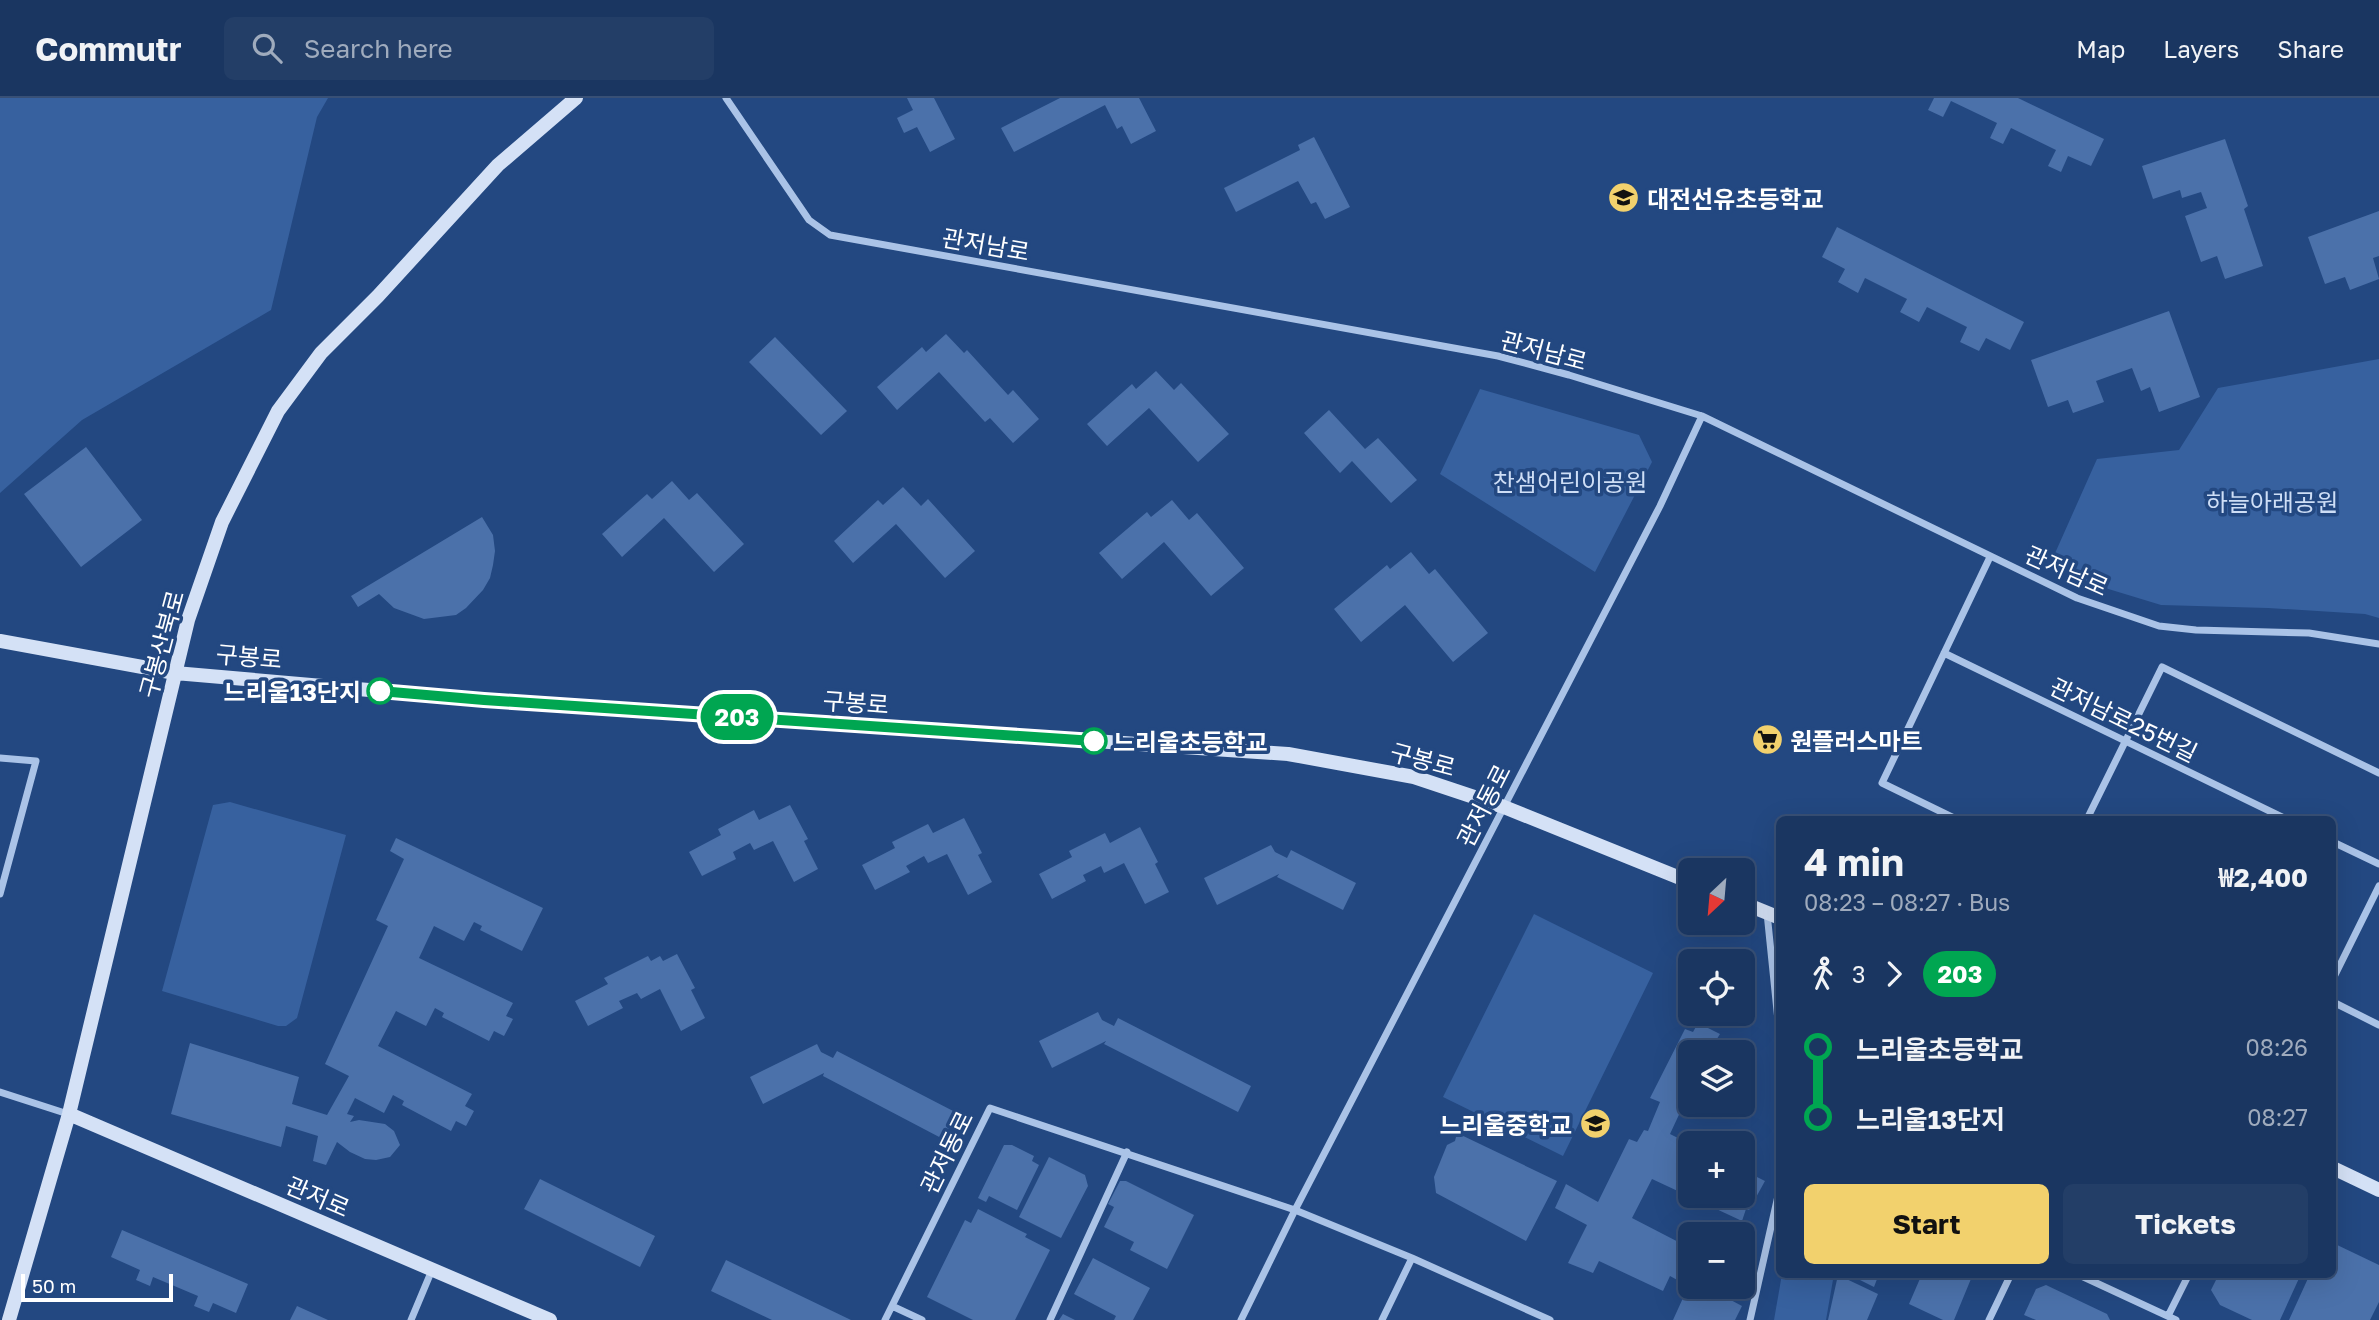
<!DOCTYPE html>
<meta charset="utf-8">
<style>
body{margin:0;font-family:"Golos Text","Noto Sans KR",sans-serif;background:#233e67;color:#f1f3f6;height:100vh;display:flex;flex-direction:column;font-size:26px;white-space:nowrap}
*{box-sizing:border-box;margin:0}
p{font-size:23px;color:#9fabbd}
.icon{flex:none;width:38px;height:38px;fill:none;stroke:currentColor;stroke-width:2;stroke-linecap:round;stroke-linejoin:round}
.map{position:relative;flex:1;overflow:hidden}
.details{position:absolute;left:1776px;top:718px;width:560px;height:462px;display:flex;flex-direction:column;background:#1a3661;border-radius:10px;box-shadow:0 7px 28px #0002,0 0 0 2px #385076}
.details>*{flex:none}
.badge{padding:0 14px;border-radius:23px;font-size:24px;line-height:46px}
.needle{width:46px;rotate:206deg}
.controls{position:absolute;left:1678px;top:760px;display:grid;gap:14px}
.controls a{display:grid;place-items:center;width:77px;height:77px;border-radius:10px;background:#1a3661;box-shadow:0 7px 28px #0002,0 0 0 2px #385076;font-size:35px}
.scale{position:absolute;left:21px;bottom:18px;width:152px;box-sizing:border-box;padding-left:7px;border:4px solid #fff;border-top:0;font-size:19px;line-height:24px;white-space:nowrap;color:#fff;-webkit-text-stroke:5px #234881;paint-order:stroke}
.map>.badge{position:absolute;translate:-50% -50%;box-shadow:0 0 0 4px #fff}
.legs{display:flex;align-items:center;gap:10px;height:77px;padding:0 28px;font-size:23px}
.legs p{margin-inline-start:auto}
.summary{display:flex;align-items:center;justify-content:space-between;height:119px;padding:0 28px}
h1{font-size:38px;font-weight:700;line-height:52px}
.button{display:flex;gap:14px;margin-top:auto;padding:14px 28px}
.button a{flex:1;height:80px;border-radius:10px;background:#f2d16d;color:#111;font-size:28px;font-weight:700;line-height:80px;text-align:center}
.button a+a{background:#233e67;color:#f1f3f6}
ul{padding:0 28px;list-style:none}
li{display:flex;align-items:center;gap:24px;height:70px;font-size:26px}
li i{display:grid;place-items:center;width:10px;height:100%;margin:0 9px;background:currentColor}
li i::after{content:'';width:18px;height:18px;margin:-9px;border:5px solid;border-radius:50%;background:#1a3661}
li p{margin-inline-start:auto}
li:first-child i{background:linear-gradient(#0000 50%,currentColor 0)}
li:last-child i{background:linear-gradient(currentColor 50%,#0000 0)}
header{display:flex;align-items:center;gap:42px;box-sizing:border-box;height:98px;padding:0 35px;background:#1a3661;border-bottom:2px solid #385076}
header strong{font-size:33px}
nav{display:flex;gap:38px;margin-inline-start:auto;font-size:24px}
.search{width:490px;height:63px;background:#233e67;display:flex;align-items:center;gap:18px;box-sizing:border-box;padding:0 24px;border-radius:10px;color:#9fabbd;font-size:26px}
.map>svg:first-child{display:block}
</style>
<header>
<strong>Commutr</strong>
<div class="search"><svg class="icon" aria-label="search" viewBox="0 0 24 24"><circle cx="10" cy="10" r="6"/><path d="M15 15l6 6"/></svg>Search here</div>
<nav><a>Map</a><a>Layers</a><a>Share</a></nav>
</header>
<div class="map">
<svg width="2379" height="1222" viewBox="0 0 2379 1222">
<rect width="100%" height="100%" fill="#234881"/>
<!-- green -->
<path fill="#37619f" d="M 0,0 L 328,0 L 317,19 L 271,212 L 82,322 L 0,395 Z
M 2379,261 L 2379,520 L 2365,516 L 2268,510 L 2161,507 L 2092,486 L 2052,462 L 2097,361 L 2179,352 L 2218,290 Z
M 1480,291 L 1639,337 L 1652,364 L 1595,474 L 1440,376 Z
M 230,704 L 346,737 L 297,920 L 286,928 L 278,928 L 162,893 L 213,707 Z
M 1534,816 L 1653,875 L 1563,1058 L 1443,999 Z
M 1782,1176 L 1834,1176 L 1826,1222 L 1774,1222 Z"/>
<!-- building -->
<path fill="#4b71aa" d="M 907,0 L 934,0 L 955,41 L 930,54 L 917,29 L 904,35 L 897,20 L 913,12 Z
M 1060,0 L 1139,0 L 1156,33 L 1131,46 L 1122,28 L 1117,31 L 1105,7 L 1014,54 L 1001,30 Z
M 1934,0 L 2018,0 L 2104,41 L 2091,68 L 2068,58 L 2061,74 L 2048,68 L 2056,52 L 2011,30 L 2003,46 L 1990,40 L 1997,25 L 1951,3 L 1943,19 L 1928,12 Z
M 1314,39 L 1350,109 L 1325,121 L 1316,104 L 1311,106 L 1298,83 L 1236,114 L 1224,90 L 1300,52 L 1298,47 Z
M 2225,41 L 2248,108 L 2244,111 L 2263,168 L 2225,181 L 2217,158 L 2201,164 L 2185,118 L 2207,110 L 2201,94 L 2182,100 L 2180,92 L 2153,101 L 2142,68 Z
M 2379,113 L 2379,158 L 2373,160 L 2379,181 L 2350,192 L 2345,179 L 2325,186 L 2308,139 Z
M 1837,129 L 2024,224 L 2010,252 L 1986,240 L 1979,253 L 1960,244 L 1967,229 L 1927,209 L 1919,224 L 1900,214 L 1907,201 L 1865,180 L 1858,195 L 1838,184 L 1845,171 L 1822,159 Z
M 2169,213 L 2200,299 L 2159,314 L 2150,289 L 2141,293 L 2132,270 L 2096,283 L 2104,304 L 2073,315 L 2068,302 L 2048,309 L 2031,262 Z
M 946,236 L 964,255 L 967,252 L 1008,297 L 1013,292 L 1039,321 L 1013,345 L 990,320 L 985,324 L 939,274 L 897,312 L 877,289 L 922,249 L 926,254 Z
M 775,239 L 847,313 L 821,337 L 749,264 Z
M 1156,273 L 1174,292 L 1181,285 L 1229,336 L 1198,364 L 1149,310 L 1107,348 L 1087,326 L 1132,286 L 1136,291 Z
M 1329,312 L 1365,351 L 1378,340 L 1417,382 L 1391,405 L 1352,363 L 1340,375 L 1304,335 Z
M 86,349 L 142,422 L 81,469 L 24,396 Z
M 672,383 L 689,402 L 697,395 L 744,446 L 714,474 L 664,420 L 622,459 L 602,436 L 647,396 L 652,401 Z
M 903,389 L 921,408 L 928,401 L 975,453 L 945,480 L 896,426 L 853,465 L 834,443 L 878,402 L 883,407 Z
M 1172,402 L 1189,422 L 1197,415 L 1244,470 L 1211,498 L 1164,444 L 1122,481 L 1099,455 L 1147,414 L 1151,419 Z
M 482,419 L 493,437 L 495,453 L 493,467 L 490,480 L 483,492 L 466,510 L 456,517 L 424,521 L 394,510 L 379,496 L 358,509 L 351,498 Z
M 1411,454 L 1429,476 L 1435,471 L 1488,535 L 1453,564 L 1405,507 L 1361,544 L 1334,511 L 1387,467 L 1390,471 Z
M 790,707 L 808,741 L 804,743 L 818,771 L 794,784 L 773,743 L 754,752 L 750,745 L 733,754 L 736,761 L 702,778 L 689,754 L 721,737 L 718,731 L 754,712 L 759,722 Z
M 964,720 L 982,755 L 978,757 L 992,784 L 968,797 L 947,756 L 928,765 L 924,758 L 906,768 L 910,774 L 875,792 L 862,767 L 895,750 L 892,744 L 928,726 L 933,735 Z
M 1140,729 L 1158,764 L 1155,766 L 1169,794 L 1145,806 L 1124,765 L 1104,775 L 1101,768 L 1083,777 L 1086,783 L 1052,801 L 1039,776 L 1072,759 L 1069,753 L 1105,735 L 1110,745 Z
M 396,740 L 543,810 L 522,853 L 480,832 L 482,828 L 474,824 L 464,843 L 434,828 L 419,860 L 513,905 L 506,918 L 513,921 L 504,938 L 494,933 L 489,943 L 442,919 L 444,915 L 435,910 L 426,928 L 396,913 L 378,948 L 472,996 L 465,1008 L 474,1013 L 466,1028 L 456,1023 L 451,1033 L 402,1007 L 404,1003 L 393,997 L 384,1015 L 355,1000 L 347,1016 L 354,1018 L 350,1024 L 359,1022 L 385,1026 L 394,1033 L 400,1047 L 390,1059 L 376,1062 L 365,1061 L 350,1054 L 337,1044 L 326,1067 L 313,1063 L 318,1038 L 286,1028 L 281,1049 L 171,1016 L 190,945 L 299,979 L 292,1006 L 327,1017 L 349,978 L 325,966 L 388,828 L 376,822 L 404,761 L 390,753 Z
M 1271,747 L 1275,754 L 1287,760 L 1291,752 L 1356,785 L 1343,812 L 1277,779 L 1279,776 L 1217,807 L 1204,780 Z
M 677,856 L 695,890 L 691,892 L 705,920 L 681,933 L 660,891 L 641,901 L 637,895 L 619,903 L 623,910 L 588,928 L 575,903 L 608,886 L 604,880 L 648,858 L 651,863 L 660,858 L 663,863 Z
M 1098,914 L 1102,922 L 1114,928 L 1118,920 L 1251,988 L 1238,1014 L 1104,946 L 1106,943 L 1052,970 L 1039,943 Z
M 1698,925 L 1720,936 L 1715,944 L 1733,954 L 1690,954 L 1690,993 L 1670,1036 L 1690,1046 L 1690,1097 L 1743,1097 L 1743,1072 L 1765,1083 L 1749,1112 L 1746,1111 L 1742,1123 L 1652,1081 L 1632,1120 L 1690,1150 L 1690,1188 L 1732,1188 L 1727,1200 L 1742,1208 L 1735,1222 L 1673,1222 L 1683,1200 L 1678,1195 L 1681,1184 L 1670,1178 L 1663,1193 L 1599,1163 L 1593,1175 L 1568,1165 L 1587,1127 L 1555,1110 L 1566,1086 L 1598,1104 L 1629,1041 L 1637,1044 L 1644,1032 L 1648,1033 L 1660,1004 L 1650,1000 L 1685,931 L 1693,934 Z
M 817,946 L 821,954 L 833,960 L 837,953 L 957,1015 L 943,1041 L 823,978 L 824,975 L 763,1006 L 750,979 Z
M 1457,1035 L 1557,1083 L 1526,1143 L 1436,1095 L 1434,1079 L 1447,1047 L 1455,1043 Z
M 1004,1047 L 1012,1047 L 1034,1058 L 1032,1063 L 1039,1067 L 1017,1112 L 989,1098 L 986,1104 L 978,1100 Z
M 1049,1059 L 1085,1077 L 1088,1088 L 1061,1140 L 1019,1119 Z
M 540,1081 L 655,1138 L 640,1169 L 524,1111 Z
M 1120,1083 L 1126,1083 L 1194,1117 L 1167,1171 L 1130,1152 L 1134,1144 L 1104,1129 L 1114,1109 L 1108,1106 Z
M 978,1111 L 1027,1136 L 1025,1139 L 1050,1152 L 1015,1222 L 973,1222 L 927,1199 L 965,1122 L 971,1125 Z
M 122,1132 L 248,1186 L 236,1215 L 213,1205 L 209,1214 L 194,1208 L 198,1198 L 153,1179 L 150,1188 L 136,1182 L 140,1172 L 111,1159 Z
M 2333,1145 L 2379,1167 L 2379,1204 L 2370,1222 L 2289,1222 L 2310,1176 L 2333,1176 Z
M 1093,1160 L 1150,1190 L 1133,1222 L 1114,1222 L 1116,1218 L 1074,1196 Z
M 726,1162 L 851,1222 L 772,1222 L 711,1193 Z
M 1848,1176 L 1879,1176 L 1874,1189 Z
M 1922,1176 L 1973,1176 L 1954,1222 L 1943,1222 L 1909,1206 Z
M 2219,1176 L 2301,1176 L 2280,1222 L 2252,1222 L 2220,1207 L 2211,1192 Z
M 1838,1177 L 1878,1196 L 1867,1222 L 1828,1222 Z
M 2046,1187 L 2107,1216 L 2110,1222 L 2036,1222 L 2024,1217 L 2036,1191 Z
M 297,1208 L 328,1222 L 290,1222 Z
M 1063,1216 L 1075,1222 L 1059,1222 Z"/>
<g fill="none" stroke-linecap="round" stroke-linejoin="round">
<!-- street -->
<path stroke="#aac3e7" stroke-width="7" d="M 726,0 L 809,122 L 830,137 L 1498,258 L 1569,277 L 1702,318 L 2077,500 L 2159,528 L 2196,532 L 2309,535 L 2379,546
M 1944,555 L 2286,721
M 0,660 L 36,663 L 0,796
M 1956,721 L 1882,685 L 1990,459
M 2087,721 L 2162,569 L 2379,675
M 2333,744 L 2379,766
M 1767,815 L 1780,942
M 2333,881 L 2379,788
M 2333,904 L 2379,927
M 0,994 L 68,1016
M 2077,1176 L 2176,1222
M 892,1208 L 922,1222
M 2168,1218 L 2189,1176
M 411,1222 L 432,1172
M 885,1222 L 990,1010 L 1295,1112 L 1412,1160 L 1550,1222
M 1050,1222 L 1127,1054
M 1241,1222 L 1295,1112 L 1660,408 L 1702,318
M 1382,1222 L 1412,1160
M 1750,1222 L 1780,1089
M 1989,1222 L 2011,1176"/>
<!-- secondary -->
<path stroke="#d4e1f6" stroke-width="14" d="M 0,543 L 175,575 L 484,602 L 1288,656 L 1414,679 L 1504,709 L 1690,784
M 1743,805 L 1780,820
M 69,1016 L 550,1222
M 2333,1070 L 2379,1092
M 9,1222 L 69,1016 L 188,522 L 222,424 L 278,313 L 321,255 L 378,198 L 498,67 L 576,0"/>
</g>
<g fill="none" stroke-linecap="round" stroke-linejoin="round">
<defs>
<path id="line-1" d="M 380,593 L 484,602 L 1094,643"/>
</defs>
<!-- line-1 casing -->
<use href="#line-1" stroke="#fff" stroke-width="16"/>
<!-- line-1 -->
<use href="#line-1" stroke="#00a651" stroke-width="10"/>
</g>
<!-- icons -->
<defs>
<symbol id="school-disc" viewBox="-11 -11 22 22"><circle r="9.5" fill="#f2d16d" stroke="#234881"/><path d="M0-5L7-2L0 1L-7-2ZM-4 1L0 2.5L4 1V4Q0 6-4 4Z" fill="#111"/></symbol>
<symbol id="supermarket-disc" viewBox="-11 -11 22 22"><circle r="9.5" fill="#f2d16d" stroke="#234881"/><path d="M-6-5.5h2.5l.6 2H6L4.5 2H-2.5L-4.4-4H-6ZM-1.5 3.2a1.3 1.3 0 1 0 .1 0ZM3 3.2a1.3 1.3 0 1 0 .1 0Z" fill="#111"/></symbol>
</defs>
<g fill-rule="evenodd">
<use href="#school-disc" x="1606" y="82" width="35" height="35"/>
<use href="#supermarket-disc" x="1750" y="624" width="35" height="35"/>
<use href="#school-disc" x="1578" y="1008" width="35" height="35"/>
</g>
<!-- markers -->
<g fill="#fff" stroke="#00a651" stroke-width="3.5">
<circle cx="380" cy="593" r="12"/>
<circle cx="1094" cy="643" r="12"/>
</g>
<g text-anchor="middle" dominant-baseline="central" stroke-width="7" stroke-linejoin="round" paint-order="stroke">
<!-- poi labels -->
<g font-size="24" font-weight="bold" fill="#fff" stroke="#234881" text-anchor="start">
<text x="1647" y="100">대전선유초등학교</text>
<text x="1790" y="642">원플러스마트</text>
<text x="1572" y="1026" text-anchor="end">느리울중학교</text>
</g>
<!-- street labels -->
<g font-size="24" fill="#fff" stroke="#234881">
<text transform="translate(986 146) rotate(10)">관저남로</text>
<text transform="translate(1544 252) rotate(15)">관저남로</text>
<text transform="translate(2067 472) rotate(24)">관저남로</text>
<text transform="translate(161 546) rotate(-75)">구봉산북로</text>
<text transform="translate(249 558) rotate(5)">구봉로</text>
<text transform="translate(856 604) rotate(4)">구봉로</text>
<text transform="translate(2124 621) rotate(26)">관저남로25번길</text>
<text transform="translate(1423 661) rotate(15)">구봉로</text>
<text transform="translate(1483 707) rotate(-63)">관저동로</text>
<text transform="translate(946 1054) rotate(-64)">관저동로</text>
<text transform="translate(318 1098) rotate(23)">관저로</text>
</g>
<!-- park labels -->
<g font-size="24" fill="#cedef6" stroke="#234881">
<text x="1570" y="383">찬샘어린이공원</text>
<text x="2272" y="403">하늘아래공원</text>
</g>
<!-- stop labels -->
<g font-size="24" font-weight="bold" fill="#fff" stroke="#234881" text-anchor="end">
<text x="361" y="593">느리울13단지</text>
<text x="1113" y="643" text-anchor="start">느리울초등학교</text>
</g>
</g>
</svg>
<div class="controls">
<a><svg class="needle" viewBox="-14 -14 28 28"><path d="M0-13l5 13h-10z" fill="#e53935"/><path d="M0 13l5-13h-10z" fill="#9fabbd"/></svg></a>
<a><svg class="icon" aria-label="locate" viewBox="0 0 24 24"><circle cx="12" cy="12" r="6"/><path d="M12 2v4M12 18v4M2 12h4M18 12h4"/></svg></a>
<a><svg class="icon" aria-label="layers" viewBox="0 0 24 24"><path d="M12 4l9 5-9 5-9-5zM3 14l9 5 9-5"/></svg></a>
<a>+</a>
<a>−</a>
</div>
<div class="scale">50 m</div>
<b class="badge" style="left:737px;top:619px;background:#00a651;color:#fff">203</b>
<section class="details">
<div class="summary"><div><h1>4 min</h1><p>08:23 – 08:27 · Bus</p></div><b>₩2,400</b></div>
<div class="legs"><svg class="icon" aria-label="walk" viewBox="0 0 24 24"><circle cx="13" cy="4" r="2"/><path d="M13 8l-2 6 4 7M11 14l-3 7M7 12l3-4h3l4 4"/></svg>3<svg class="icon" aria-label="forward" viewBox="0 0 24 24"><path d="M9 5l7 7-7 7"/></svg><b class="badge" style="background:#00a651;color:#fff">203</b></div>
<ul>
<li><i style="color:#00a651"></i><b>느리울초등학교</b><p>08:26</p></li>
<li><i style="color:#00a651"></i><b>느리울13단지</b><p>08:27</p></li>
</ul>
<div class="button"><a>Start</a><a>Tickets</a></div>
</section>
</div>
